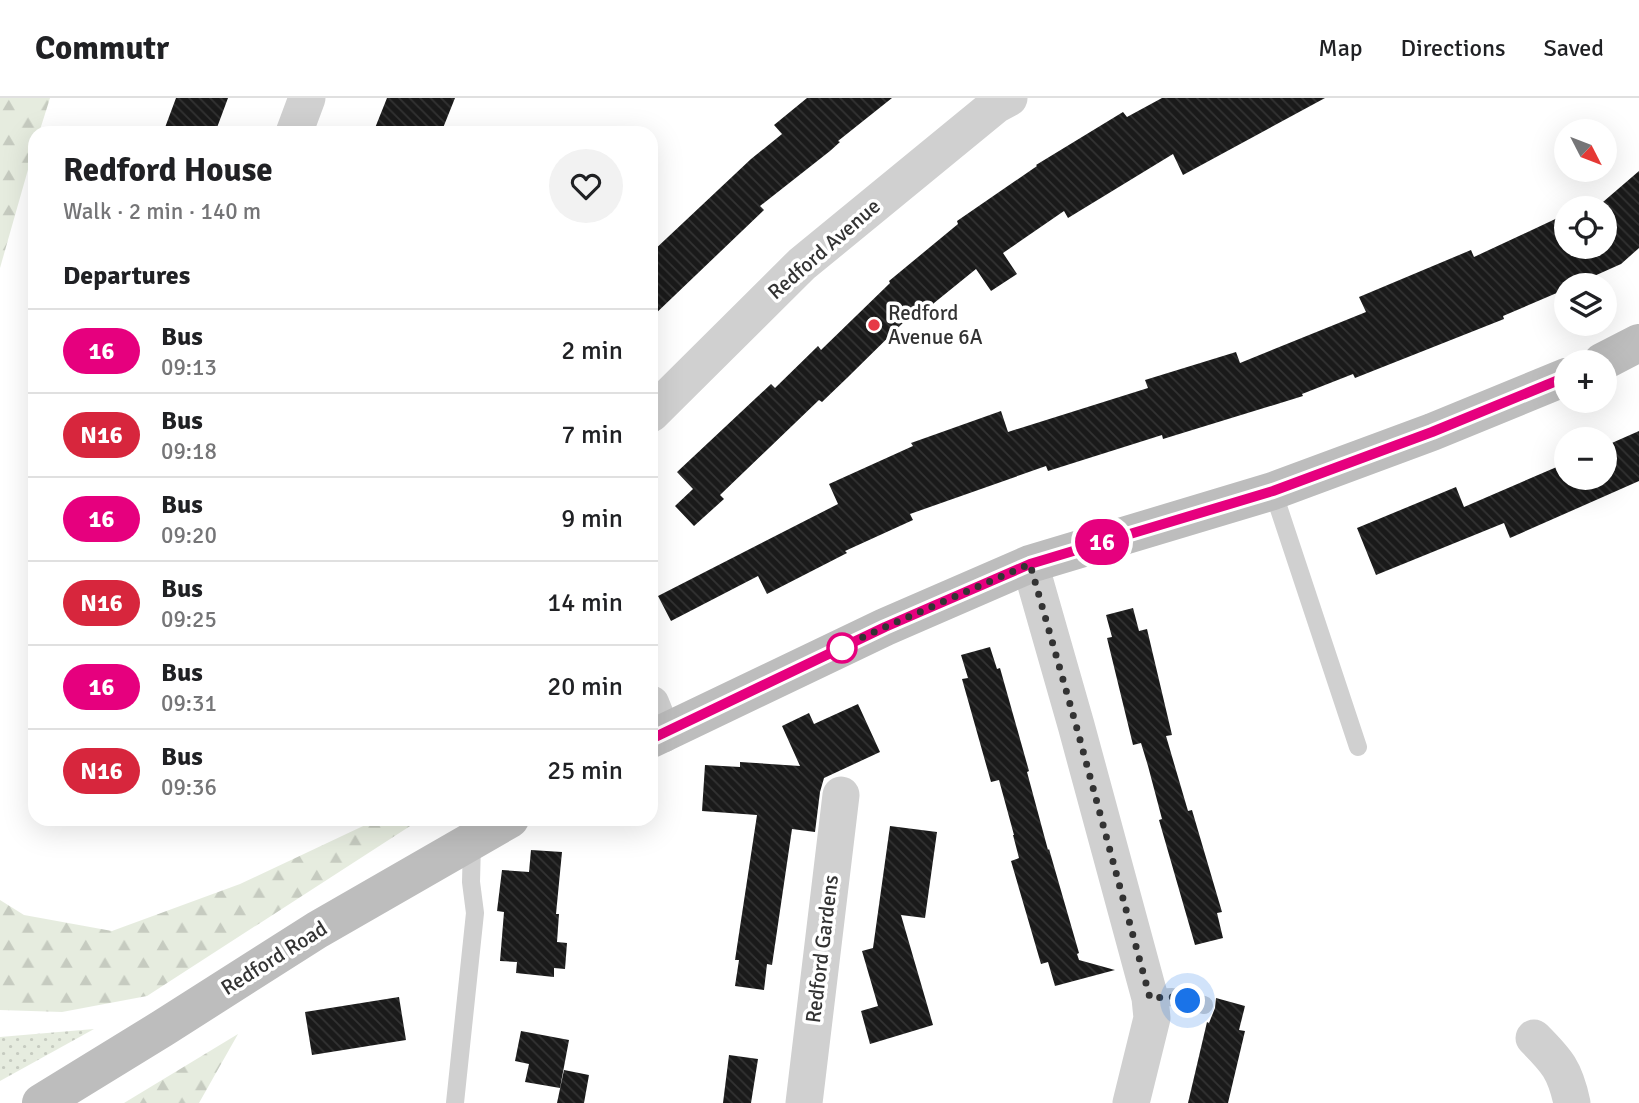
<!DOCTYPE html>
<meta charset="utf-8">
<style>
body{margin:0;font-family:Signika,sans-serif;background:#f2f2f2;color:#202124;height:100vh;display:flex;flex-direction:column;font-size:26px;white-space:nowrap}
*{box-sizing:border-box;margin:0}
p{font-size:23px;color:#757577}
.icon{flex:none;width:38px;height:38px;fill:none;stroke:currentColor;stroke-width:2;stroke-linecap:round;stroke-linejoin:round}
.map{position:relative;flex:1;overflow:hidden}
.sheet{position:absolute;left:28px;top:28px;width:630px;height:700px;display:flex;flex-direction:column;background:#fff;border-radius:21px;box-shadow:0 7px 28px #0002}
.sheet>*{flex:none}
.badge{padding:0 14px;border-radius:23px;font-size:24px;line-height:46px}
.needle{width:46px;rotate:132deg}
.fabs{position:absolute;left:1554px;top:21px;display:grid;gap:14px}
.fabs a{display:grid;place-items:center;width:63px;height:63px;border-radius:50%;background:#fff;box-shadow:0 7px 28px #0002;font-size:35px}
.you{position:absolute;width:35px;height:35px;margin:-18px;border:5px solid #fff;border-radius:50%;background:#1a73e8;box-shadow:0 0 0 10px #1a73e833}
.map>.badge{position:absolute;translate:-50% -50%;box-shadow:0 0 0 4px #fff}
h2{padding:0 35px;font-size:26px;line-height:63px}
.round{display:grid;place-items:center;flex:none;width:74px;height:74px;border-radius:37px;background:#f2f2f2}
.overview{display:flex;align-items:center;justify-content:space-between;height:119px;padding:0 35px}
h1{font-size:33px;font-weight:700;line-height:52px}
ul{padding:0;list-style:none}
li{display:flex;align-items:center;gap:21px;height:84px;padding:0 35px;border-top:2px solid #e0e0e0}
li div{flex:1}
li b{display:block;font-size:26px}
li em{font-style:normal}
li .badge{min-width:77px;font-weight:700;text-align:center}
header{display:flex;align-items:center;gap:42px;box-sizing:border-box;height:98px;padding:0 35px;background:#fff;border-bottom:2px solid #e0e0e0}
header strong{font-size:33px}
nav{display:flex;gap:38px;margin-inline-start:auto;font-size:24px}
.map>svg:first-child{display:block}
</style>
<header>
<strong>Commutr</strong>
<nav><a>Map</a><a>Directions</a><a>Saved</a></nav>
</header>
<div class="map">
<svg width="1639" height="1005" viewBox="0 0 1639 1005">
<defs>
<pattern id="grass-dots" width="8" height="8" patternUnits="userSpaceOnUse" patternTransform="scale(1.75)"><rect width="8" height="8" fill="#e6ecdf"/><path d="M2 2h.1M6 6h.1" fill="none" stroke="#c6cbc0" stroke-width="1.8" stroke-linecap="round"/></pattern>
<pattern id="forest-firs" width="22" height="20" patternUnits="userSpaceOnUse" patternTransform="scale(1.75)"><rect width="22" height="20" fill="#e6ecdf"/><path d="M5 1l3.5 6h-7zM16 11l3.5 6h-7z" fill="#c6cbc0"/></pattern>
<pattern id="building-back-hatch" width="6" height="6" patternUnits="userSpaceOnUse" patternTransform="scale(1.75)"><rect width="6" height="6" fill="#1a1a1a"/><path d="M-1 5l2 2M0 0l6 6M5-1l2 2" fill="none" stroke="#333"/></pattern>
</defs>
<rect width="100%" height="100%" fill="#fff"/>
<!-- grass -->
<path fill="url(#grass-dots)" d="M 94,931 L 0,983 L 0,939 Z"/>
<!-- forest -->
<path fill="url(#forest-firs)" d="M 0,0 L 50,0 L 39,35 L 35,35 L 35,47 L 0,170 Z
M 378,721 L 421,721 L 147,898 L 62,914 L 0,912 L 0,802 L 24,817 L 112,833 L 240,786 Z
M 238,936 L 199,1005 L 124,1005 Z"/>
<!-- building -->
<path fill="url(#building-back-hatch)" d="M 176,0 L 228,0 L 215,35 L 163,35 Z
M 387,0 L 455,0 L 441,35 L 373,35 Z
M 807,0 L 892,0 L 838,43 L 840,44 L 830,53 L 760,108 L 764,112 L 651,220 L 651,155 L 751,61 L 782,36 L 774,27 Z
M 1162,0 L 1325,0 L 1183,77 L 1173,56 L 1068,120 L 1064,113 L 1003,155 L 1017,176 L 991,193 L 976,171 L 918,218 L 914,214 L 847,280 L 822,304 L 819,302 L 720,397 L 724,401 L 694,428 L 675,408 L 693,391 L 677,374 L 771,286 L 775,290 L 818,248 L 821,252 L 890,185 L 889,183 L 958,126 L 957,123 L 1037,68 L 1036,67 L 1123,14 L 1127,19 Z
M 1639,73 L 1639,150 L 1621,166 L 1574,187 L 1566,187 L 1566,191 L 1503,218 L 1504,221 L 1355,280 L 1353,276 L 1302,296 L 1303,298 L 1163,341 L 1162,337 L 1048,373 L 1046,368 L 910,416 L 913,422 L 845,453 L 847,455 L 767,496 L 758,478 L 671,523 L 658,498 L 838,406 L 829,386 L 913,348 L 911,345 L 1001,313 L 1008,334 L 1148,290 L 1145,282 L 1236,254 L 1240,265 L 1366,214 L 1359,199 L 1471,152 L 1474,159 L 1566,116 L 1566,149 L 1605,149 L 1605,110 L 1596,110 Z
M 1639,333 L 1639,383 L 1510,440 L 1504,425 L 1376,477 L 1357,430 L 1456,389 L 1464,409 L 1566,365 L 1566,380 L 1605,380 L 1605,348 Z
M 1133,510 L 1139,533 L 1147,531 L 1172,637 L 1166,638 L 1188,713 L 1192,712 L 1222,814 L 1217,815 L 1223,840 L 1195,847 L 1159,722 L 1162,721 L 1148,668 L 1141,645 L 1133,647 L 1107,540 L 1112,539 L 1106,517 Z
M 990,549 L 997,571 L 1000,570 L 1029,673 L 1027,674 L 1048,752 L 1049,751 L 1079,855 L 1077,856 L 1079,862 L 1115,872 L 1055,888 L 1048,864 L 1041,866 L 1011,763 L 1019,760 L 1013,737 L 1014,737 L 999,682 L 991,684 L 962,581 L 968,580 L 961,557 Z
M 858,606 L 880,654 L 824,680 L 820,694 L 815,734 L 792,731 L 772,867 L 767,866 L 764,892 L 735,888 L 739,862 L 735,862 L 757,717 L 702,713 L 705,667 L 740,669 L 740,664 L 800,668 L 782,628 L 809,615 L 814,626 Z
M 890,728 L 937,734 L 925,820 L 901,817 L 933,927 L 870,946 L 861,913 L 878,908 L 862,853 L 873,850 Z
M 531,752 L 562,754 L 556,816 L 559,816 L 557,844 L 567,845 L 565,871 L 554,870 L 554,879 L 516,875 L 517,864 L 500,863 L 504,814 L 497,813 L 502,772 L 529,774 Z
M 399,899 L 406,942 L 312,957 L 305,914 Z
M 1216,900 L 1245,908 L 1239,932 L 1245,933 L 1228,1005 L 1188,1005 L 1207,924 L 1209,925 L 1215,910 Z
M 521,933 L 569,942 L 560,990 L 525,984 L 529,966 L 515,963 Z
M 729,957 L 758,961 L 751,1005 L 723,1005 Z
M 564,972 L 589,977 L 584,1005 L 557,1005 Z"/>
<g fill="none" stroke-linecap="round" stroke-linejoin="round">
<!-- lane -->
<path stroke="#d0d0d0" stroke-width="18" d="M 1273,393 L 1358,649
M 1150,900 L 1172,899 L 1204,907
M 455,1005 L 475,815 L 471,784 L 472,744"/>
<!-- street -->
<path stroke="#d0d0d0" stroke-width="37" d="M 294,35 L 307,0
M 651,316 L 802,166 L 996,7 L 1009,0
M 1030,466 L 1076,627 L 1150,900 L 1152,920 L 1131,1005
M 651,606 L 663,636
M 1534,940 C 1557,963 1565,972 1572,1005
M 804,1005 L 841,697"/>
<!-- secondary -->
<path stroke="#bdbdbd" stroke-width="38" d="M 1602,264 L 1639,245
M 651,641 L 885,529 L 1030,466 L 1273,393 L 1432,334 L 1566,279
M 41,1005 L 163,930 L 317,832 L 510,721"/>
</g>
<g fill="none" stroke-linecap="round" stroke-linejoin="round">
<defs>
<path id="line" d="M 651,641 L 885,529 L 1030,466 L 1273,393 L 1432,334 L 1566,279"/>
</defs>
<!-- line casing -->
<use href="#line" stroke="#fff" stroke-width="16"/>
<!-- line -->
<use href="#line" stroke="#e6007e" stroke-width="10"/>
<!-- walk -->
<path stroke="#333" stroke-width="7" stroke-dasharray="0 12.6" d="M 842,550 L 835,552 L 885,529 L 1030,466 L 1076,627 L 1150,900 L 1172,899 L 1188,903"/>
</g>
<!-- markers -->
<circle fill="#e63946" stroke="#fff" stroke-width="2.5" cx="874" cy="227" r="7"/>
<circle fill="#fff" stroke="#e6007e" stroke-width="3.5" cx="842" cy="550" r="14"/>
<g text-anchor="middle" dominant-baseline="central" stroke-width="7" stroke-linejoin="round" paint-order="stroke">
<!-- street labels -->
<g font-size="21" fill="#333" stroke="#fff">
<text transform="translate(824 151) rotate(-41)">Redford Avenue</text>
<text transform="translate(822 851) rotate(-83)">Redford Gardens</text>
<text transform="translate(274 860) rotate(-32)">Redford Road</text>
</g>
<!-- poi labels -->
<g font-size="21" fill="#333" stroke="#fff" text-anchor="start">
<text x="888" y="215">Redford<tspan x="888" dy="24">Avenue 6A</tspan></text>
</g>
</g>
</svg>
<div class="fabs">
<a><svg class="needle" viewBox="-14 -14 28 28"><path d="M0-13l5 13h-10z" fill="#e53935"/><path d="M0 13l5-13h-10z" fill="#757577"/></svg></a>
<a><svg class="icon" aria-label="locate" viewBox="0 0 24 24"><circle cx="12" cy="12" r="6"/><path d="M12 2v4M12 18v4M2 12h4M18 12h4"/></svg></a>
<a><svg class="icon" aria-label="layers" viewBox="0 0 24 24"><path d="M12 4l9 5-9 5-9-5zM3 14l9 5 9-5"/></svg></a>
<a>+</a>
<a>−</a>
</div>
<div class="you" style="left:1188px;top:903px"></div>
<b class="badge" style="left:1102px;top:444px;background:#e6007e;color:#fff">16</b>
<section class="sheet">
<div class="overview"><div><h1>Redford House</h1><p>Walk · 2 min · 140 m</p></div><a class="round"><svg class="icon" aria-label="heart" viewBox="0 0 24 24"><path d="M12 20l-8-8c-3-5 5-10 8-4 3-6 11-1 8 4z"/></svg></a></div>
<h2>Departures</h2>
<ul>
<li><span class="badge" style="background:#e6007e;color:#fff">16</span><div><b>Bus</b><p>09:13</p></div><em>2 min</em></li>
<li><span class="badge" style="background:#d7263d;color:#fff">N16</span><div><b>Bus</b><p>09:18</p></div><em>7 min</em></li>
<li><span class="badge" style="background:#e6007e;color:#fff">16</span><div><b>Bus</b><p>09:20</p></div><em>9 min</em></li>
<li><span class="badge" style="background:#d7263d;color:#fff">N16</span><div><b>Bus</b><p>09:25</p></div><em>14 min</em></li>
<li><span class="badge" style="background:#e6007e;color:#fff">16</span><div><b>Bus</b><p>09:31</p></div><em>20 min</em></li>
<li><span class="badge" style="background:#d7263d;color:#fff">N16</span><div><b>Bus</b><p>09:36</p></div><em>25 min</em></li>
</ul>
</section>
</div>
